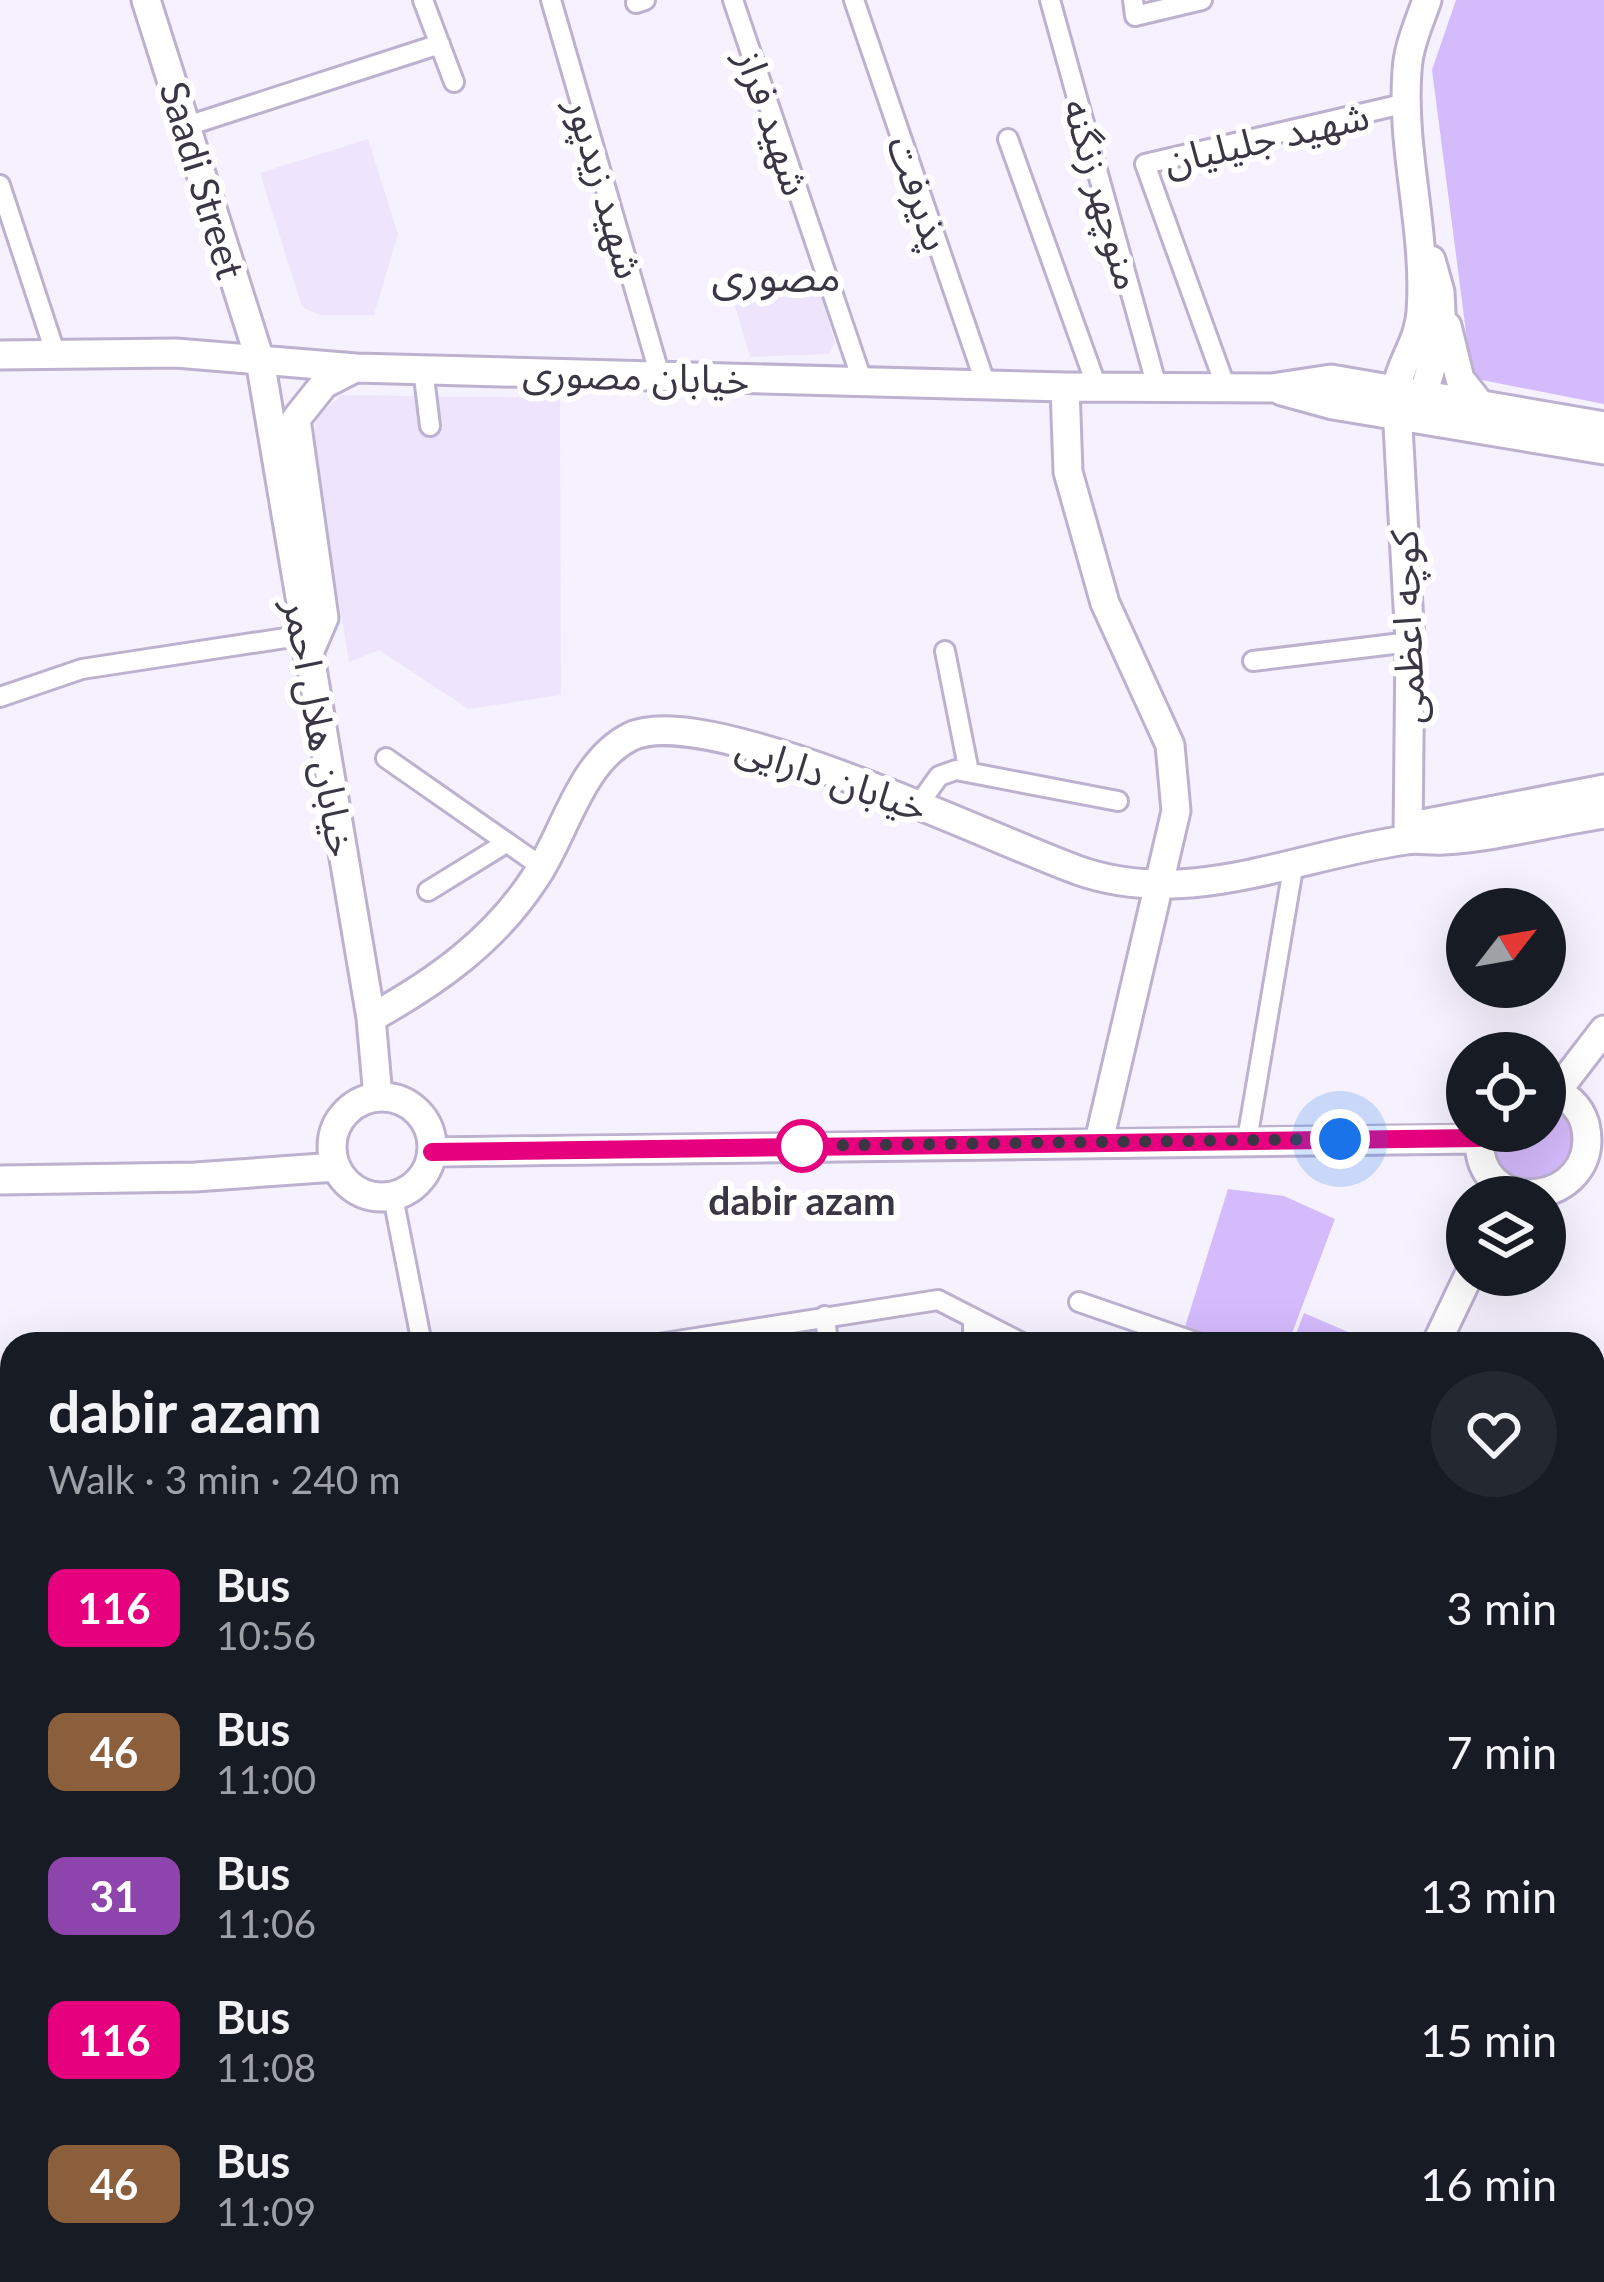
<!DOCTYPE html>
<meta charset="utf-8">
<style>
body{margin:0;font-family:Lato,"Noto Sans Arabic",sans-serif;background:#242831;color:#f1f3f6;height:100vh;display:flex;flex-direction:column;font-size:45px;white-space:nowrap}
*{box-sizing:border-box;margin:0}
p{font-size:39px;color:#9ea1a6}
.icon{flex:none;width:66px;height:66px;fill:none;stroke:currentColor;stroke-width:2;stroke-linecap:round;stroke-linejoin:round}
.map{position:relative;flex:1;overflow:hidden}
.side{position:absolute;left:0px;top:1332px;width:1605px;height:951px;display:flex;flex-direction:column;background:#171b24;border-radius:36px 36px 0 0;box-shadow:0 12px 48px #0002}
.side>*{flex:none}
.badge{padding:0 24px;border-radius:18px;font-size:42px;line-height:78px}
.needle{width:78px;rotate:59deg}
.controls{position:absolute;left:1446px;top:888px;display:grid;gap:24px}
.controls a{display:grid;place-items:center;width:120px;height:120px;border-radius:50%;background:#171b24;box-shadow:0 12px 48px #0002;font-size:60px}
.you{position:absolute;width:60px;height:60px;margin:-30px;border:9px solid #fff;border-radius:50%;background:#1a73e8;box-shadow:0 0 0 18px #1a73e833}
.map>.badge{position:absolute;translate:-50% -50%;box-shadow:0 0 0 6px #fff}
.round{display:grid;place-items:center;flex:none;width:126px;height:126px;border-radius:63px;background:#242831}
.summary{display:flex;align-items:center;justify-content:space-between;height:204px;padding:0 48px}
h1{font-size:57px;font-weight:700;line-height:90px}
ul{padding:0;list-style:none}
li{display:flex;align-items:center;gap:36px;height:144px;padding:0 48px}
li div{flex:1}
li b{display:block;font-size:45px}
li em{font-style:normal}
li .badge{min-width:132px;font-weight:700;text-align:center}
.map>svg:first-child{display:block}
</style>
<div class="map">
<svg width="1604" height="2282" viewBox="0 0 1604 2282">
<rect width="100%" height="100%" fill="#f6f1fe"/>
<!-- built -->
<path fill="#eee5fd" d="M 368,139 L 398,234 L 374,315 L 319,315 L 302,307 L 260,173 Z
M 816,279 L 835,342 L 829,354 L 750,357 L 734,303 Z
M 341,395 L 560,398 L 561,695 L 469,709 L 379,650 L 349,662 L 312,440 L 317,417 Z"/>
<!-- green -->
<path fill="#d4bbfc" d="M 1456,0 L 1604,0 L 1604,404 L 1472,378 L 1432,70 Z
M 1545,1094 L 1561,1100 L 1583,1141 L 1547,1188 L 1502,1177 L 1487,1131 L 1545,1131 Z
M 1228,1189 L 1284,1196 L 1335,1219 L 1288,1344 L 1218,1344 L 1184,1330 Z
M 1304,1313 L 1376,1344 L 1292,1344 Z"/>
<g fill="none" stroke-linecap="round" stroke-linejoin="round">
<defs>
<path id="street" d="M 423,0 L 454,82
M 551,0 L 660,376
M 733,0 L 862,380
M 854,0 L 986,385
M 1050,0 L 1157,387
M 1133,0 L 1135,16 L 1202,0
M 636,3 L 645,0
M 187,126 L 440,44
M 1008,139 L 1097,387
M 0,185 L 56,355
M 423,369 L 430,426
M 1226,388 L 1145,164 L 1407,103
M 945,651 L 969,772
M 1253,661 L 1410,642
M 0,697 L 82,669 L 305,635
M 386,758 L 542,867
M 919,804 L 939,776 L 956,770 L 1118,801
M 428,891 L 506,843
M 1247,1140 L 1293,868
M 393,1197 L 422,1344
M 1079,1302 L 1201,1344
M 825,1316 L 828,1344
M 973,1318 L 973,1344
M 658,1344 L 938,1300 L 1024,1344
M 0,1452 L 12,1452
M 1593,1517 L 1604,1521
M 1593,1744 L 1604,1717
M 626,2271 L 626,2282
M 969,2271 L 969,2282
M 1159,2271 L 1159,2282
M 306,2282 L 307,2271
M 462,2282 L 463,2271"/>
<path id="secondary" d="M 146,0 L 260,360 L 371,1018 L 378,1097
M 1447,326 L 1460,379 L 1479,403
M 0,355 L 176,353 L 356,368 L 1065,387 L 1272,388 L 1331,379 L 1604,426
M 1065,387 L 1068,472 L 1105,603 L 1170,745 L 1176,811 L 1099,1141
M 1282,391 L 1333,405 L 1604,450
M 1419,409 L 1442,331 L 1440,292 L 1431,260
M 308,655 L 324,618 L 296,419 L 324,384 L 353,369
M 1411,836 L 1422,824 L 1604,789
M 1408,839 L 1410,642 L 1396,390 C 1400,363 1419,342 1421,312 C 1427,231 1401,151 1407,71 C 1408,47 1419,23 1427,0
M 371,1018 C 436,982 494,941 535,878 C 565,834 580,762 630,737 C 705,700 993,840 1077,870 C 1189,910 1296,855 1406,840 C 1418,838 1431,841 1443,840 C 1496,837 1551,822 1604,814
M 1557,1091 L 1604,1030
M332 1147a50 50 0 1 1 100 0a50 50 0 1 1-100 0Z
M 1480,1131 C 1469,1224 1604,1207 1585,1124 C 1579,1104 1564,1093 1545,1088
M 432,1152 L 1479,1139
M 0,1180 L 195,1177 L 336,1167
M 1436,1344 L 1469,1275
M 1593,1760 L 1604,1761
M 0,1789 L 12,1789
M 840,2282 L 841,2271"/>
</defs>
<!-- street casing -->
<use href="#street" stroke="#bcb1cf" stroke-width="24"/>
<!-- secondary casing -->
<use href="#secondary" stroke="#bcb1cf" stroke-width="33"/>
<!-- street -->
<use href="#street" stroke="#fff" stroke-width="18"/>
<!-- secondary -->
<use href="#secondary" stroke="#fff" stroke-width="27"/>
</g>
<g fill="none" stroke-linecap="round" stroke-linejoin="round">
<defs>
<path id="line" d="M 432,1152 L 1479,1138"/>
</defs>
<!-- line casing -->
<use href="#line" stroke="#fff" stroke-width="27"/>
<!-- line -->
<use href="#line" stroke="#e6007e" stroke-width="18"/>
<!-- walk -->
<path stroke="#3b3643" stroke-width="12" stroke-dasharray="0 21.6" d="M 802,1146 L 790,1146 L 1340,1139"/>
</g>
<!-- markers -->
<circle fill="#fff" stroke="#e6007e" stroke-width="6" cx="802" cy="1146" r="24"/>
<g text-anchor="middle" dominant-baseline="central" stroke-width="12" stroke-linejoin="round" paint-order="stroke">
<!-- street labels -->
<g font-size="39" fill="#3b3643" stroke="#fff">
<text transform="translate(774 122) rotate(71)">شهید فراز</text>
<text transform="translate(1266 137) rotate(-13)">شهید جلیلیان</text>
<text transform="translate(203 180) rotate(73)">Saadi Street</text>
<text transform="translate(606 188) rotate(74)">شهید زیدپور</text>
<text transform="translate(920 193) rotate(71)">پذیرفت</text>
<text transform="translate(1104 194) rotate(74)">منوچهر زنگنه</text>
<text transform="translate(636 375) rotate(2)">خیابان مصوری</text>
<text transform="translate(1406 627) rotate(-92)">کوچه اعظمی</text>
<text transform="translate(321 728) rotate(80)">خیابان هلال احمر</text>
<text transform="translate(832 776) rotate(19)">خیابان دارایی</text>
</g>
<!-- stop labels -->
<g font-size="39" font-weight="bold" fill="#3b3643" stroke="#fff">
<text x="802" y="1200">dabir azam</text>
</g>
<!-- neighbourhood labels -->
<g font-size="42" fill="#3b3643" stroke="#fff">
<text x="776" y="275">مصوری</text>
</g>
</g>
</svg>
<div class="controls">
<a><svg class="needle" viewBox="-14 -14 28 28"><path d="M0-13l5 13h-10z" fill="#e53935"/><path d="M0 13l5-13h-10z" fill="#9ea1a6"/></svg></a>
<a><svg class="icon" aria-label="locate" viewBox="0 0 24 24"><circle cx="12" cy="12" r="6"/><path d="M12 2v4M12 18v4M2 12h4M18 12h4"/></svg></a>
<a><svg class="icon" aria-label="layers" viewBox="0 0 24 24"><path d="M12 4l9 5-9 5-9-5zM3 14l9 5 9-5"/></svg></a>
</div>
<div class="you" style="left:1340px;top:1139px"></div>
<section class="side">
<div class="summary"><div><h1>dabir azam</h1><p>Walk · 3 min · 240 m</p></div><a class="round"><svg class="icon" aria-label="heart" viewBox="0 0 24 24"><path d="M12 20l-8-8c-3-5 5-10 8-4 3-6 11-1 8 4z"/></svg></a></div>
<ul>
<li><span class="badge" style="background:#e6007e;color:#fff">116</span><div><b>Bus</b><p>10:56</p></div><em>3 min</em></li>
<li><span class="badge" style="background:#8b5e3c;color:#fff">46</span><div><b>Bus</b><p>11:00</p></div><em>7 min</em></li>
<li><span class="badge" style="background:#8e44ad;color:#fff">31</span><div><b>Bus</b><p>11:06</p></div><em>13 min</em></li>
<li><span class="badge" style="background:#e6007e;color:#fff">116</span><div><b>Bus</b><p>11:08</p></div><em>15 min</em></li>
<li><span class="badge" style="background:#8b5e3c;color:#fff">46</span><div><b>Bus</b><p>11:09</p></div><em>16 min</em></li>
</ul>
</section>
</div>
